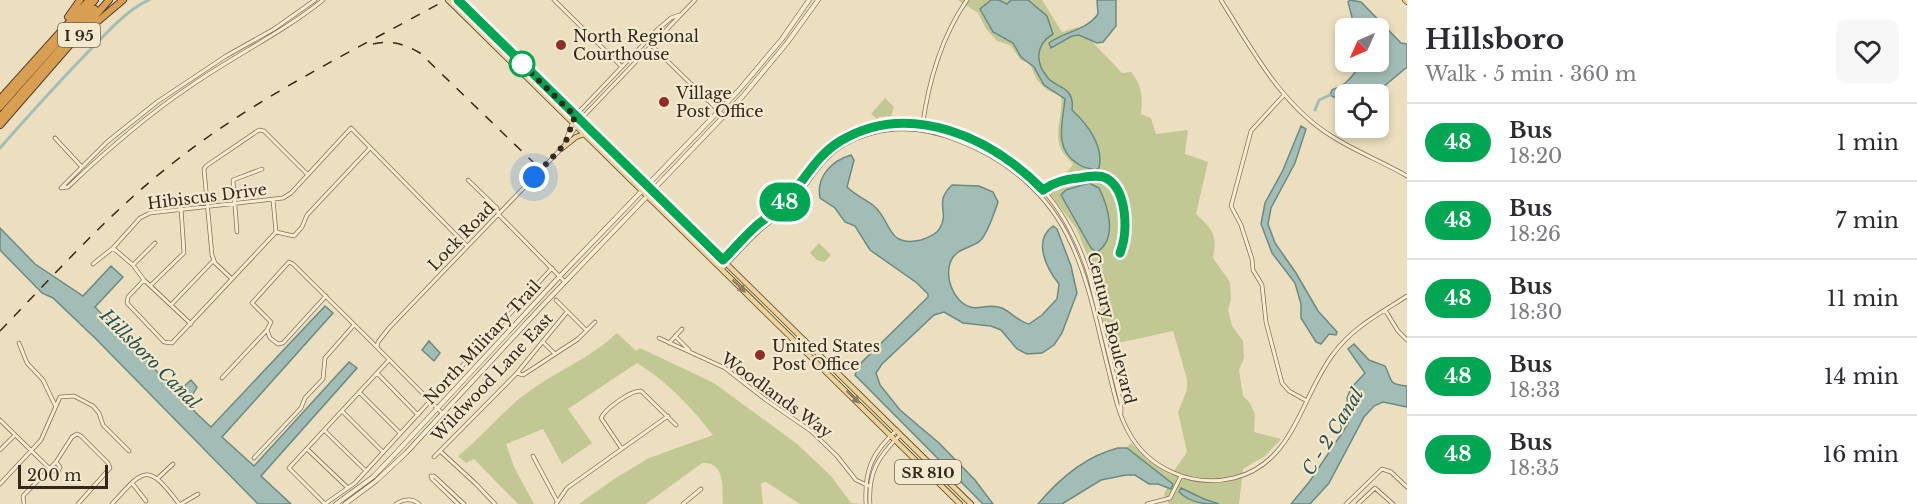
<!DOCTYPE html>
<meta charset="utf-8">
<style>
body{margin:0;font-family:"Libre Baskerville",serif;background:#f7f7f7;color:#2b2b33;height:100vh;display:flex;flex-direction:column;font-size:22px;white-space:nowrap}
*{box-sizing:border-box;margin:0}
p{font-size:20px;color:#7c7c81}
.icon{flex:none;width:33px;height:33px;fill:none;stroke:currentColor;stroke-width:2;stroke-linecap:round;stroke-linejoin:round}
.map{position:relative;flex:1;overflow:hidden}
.panel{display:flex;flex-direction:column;background:#fff;width:510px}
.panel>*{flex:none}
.badge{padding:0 12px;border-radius:20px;font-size:21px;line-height:39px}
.needle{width:39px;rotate:225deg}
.tools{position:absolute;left:1335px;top:18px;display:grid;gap:12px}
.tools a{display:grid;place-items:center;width:54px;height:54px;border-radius:9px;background:#fff;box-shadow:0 3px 9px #0003;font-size:30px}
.scale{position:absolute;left:18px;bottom:15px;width:90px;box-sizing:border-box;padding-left:6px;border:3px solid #33281c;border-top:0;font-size:16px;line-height:21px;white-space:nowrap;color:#33281c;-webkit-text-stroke:4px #f3e9cf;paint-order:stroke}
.you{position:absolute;width:30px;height:30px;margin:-15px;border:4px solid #fff;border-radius:50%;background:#1a73e8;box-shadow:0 0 0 9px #1a73e833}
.map>.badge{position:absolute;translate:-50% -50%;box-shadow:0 0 0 3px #fff}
.round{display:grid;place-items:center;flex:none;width:63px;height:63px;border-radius:9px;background:#f7f7f7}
.overview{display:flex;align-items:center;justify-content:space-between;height:102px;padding:0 18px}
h1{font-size:28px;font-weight:700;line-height:45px}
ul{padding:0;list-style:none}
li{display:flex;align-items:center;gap:18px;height:78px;padding:0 18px;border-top:2px solid #e1e1e2}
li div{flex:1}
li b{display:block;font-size:22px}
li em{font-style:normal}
li .badge{min-width:66px;font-weight:700;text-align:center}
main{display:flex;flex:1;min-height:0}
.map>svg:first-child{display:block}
</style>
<main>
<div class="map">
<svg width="1407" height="504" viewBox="0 0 1407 504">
<rect width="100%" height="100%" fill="#ebdfbf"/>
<!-- green -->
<path fill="#c1c894" d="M 958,0 L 1042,0 L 1062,32 L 1078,27 L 1122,73 L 1131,72 C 1142,85 1143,97 1141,114 L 1151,118 L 1156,134 L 1188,130 L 1185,154 L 1208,162 L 1196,214 C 1212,229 1218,235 1213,258 L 1230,282 L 1231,299 L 1228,310 L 1232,326 L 1243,341 L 1244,358 L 1239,370 L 1243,396 L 1250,403 L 1255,414 L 1254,432 L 1281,439 L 1265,456 L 1243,469 L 1239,504 L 1169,504 L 1164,494 L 1170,482 L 1126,448 L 1131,443 L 1149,461 L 1171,475 L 1187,452 L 1178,412 L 1187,390 L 1187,379 L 1173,331 L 1109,345 L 1088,257 L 1076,228 L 1043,185 C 1054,177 1067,176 1073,164 C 1069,159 1063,154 1061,149 C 1053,131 1064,114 1061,96 L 1047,90 L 1037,80 L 1030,64 L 1021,60 L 1010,45 L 997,41 L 986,29 L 978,13 Z
M 885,98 L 894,107 L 891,116 L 879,117 L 877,119 L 871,114 Z
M 819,243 L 831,255 L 824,262 L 817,260 L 810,253 Z
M 617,333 L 636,351 L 640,348 L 714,383 L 797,444 L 831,476 L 851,503 L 863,504 L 800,504 L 766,482 L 761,483 L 763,504 L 723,504 C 722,489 726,461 702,463 L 646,504 L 579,504 L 614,479 L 649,458 L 713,435 C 691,407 668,382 637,363 L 568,409 L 592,443 L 562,464 L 543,429 L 506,444 L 514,467 L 534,504 L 518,504 L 474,459 L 466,463 L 458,456 C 483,436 502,411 527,393 C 556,371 591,358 617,333 Z"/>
<!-- water -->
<path fill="#a2bdb6" stroke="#6a8a83" stroke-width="1.5" d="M 991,0 L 999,0 L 1007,4 L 1011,0 L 1028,0 L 1047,16 L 1053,34 C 1035,45 1035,63 1048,78 C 1054,85 1063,86 1068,92 C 1072,97 1073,104 1072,110 C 1088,125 1104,145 1099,168 L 1095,170 C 1089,168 1083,168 1078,164 C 1053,149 1063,122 1065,99 L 1044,85 L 1034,67 L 1021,57 L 1013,43 L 993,32 L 980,9 Z
M 1097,0 L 1116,0 L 1116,26 L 1103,42 L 1097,43 L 1079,35 L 1072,36 L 1051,48 L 1049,43 C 1065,31 1086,31 1098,14 Z
M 1350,0 L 1361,2 L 1401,43 L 1407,44 L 1407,67 L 1383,87 L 1363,94 L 1346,94 L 1345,103 L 1330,95 L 1332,90 C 1343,86 1349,81 1356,71 L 1353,62 L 1378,62 L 1378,28 L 1351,28 L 1353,21 L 1348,2 Z
M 1301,126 L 1306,129 L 1295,163 L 1271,208 L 1268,224 L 1275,243 L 1296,273 L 1318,311 L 1337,332 L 1336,335 L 1329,334 L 1321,344 L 1316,342 L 1301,318 L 1301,304 L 1295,283 L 1272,253 L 1261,224 L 1265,203 L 1283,170 Z
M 851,155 L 854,160 L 847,187 C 855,195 865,199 874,206 C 892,221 886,248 921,240 C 927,238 937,234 940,228 C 950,211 933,203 952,185 L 979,186 L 993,192 L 998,202 C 995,211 987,233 981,240 C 974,247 964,247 957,253 C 940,267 951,301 970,307 C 980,310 989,303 1002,308 C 1012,313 1018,321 1029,324 L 1042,315 L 1057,299 L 1059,284 C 1047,269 1032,241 1053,226 L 1057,229 L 1071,266 L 1077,293 L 1062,333 L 1054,345 L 1042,353 L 1027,354 L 1017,349 L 1001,330 L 991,326 L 963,323 L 944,312 L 934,315 L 882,364 L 876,373 L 880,385 L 900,410 L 939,443 L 975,480 L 993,504 L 983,504 L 855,375 L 859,365 L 928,297 L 928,294 L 917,283 L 870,250 L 855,226 L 845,222 L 835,208 L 820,198 C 816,177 831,161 851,155 Z
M 1089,183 L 1099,188 C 1108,206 1118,239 1097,252 L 1091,248 L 1061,195 L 1066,190 Z
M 0,228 L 35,264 L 83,296 L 111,266 L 123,277 L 95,307 L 168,383 L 181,389 L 191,380 L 197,387 L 189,401 L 195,412 L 211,427 L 325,306 L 333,313 L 222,437 L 254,466 L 349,362 L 357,368 L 261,476 L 291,504 L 258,504 L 96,339 L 53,298 L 42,293 L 0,250 Z
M 429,341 L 440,353 L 434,361 L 422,350 Z
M 1354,344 L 1369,360 L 1385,366 C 1393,381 1387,384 1407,386 L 1407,407 L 1383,402 L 1374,406 L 1364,417 L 1329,483 L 1310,504 L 1291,504 L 1310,481 L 1348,424 L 1349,419 L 1347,398 L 1351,388 L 1365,373 L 1348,349 Z
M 1118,448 L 1127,448 L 1173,484 L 1171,489 L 1158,484 L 1149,484 L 1135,475 L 1126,475 L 1101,480 L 1062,504 L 1038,504 C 1059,479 1086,456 1118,448 Z
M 1181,488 L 1204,499 L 1219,504 C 1203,504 1191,503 1179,492 Z"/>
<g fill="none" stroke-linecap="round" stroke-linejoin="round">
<!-- canal -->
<path stroke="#a2bdb6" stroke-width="3" d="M 1315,110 L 1319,100 L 1330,95
M 0,148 C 29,115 58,83 89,51 C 107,33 125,11 149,0"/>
<defs>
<path id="street" d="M 554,0 L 621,66
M 1221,0 C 1252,50 1282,106 1333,137 C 1357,152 1383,162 1407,176
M 651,45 L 724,116
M 1284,95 L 1251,131 L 1231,206 L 1241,225 L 1252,259 L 1253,270 L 1262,285 L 1266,322 L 1282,383 L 1289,391 L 1307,401
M 580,120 L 695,0
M 922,129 C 928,83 940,39 967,0
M 55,138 L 81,166
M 565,143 L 575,116 L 657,30 L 671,18 L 679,15
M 566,143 L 576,126
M 468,180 L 497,208 L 498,214 L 565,282
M 61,188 L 68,187 C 107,150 147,115 192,85 C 235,55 282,33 323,0
M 61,188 L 107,142 L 157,102 L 226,56 L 274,29 L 315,0
M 237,232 L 233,180 L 262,169
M 276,232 L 294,236 L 302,227 L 307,215 L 370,148
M 113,248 L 133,265 L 144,280 L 191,324
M 93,264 L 113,248 L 140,218 L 150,213 L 283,198 L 291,193 L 351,128 L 467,246
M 133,265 L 155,243
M 718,266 C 730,252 743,238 756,226 C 766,217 778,210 787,199 C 806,178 817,154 843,140 C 911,102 995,136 1044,191 C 1065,215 1079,244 1089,275 L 1121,403 L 1121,413
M 722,269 C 734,257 745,244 758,232 C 768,223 780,215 789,205 C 809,185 819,159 845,144 C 882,124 921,125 959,141 C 1008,160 1049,194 1071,243 C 1090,283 1098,330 1109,372 C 1114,392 1118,413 1128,431 C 1148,469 1192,488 1234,478 C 1295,463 1301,395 1334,353 C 1353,327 1381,313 1407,296
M 232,279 L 215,263 L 212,255 L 204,169 L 206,166 L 259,130 L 264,131 L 307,174
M 144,280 L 128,297 L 127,303 L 164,342 L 172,343 L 276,232 L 273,200
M 151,285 L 184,253 L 181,208
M 326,296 L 283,343 L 278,344 L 270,338 L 267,330 L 271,322 L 252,303 L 289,262 L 293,264 C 343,313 393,363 443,414
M 556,300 L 586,330
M 171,305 L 213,261
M 1385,310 L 1398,331 L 1407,340
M 675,336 L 689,350
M 659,338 L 725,368 L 766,400 L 811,431 L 837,456 L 856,480 L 869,486
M 543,342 L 554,353
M 19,343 L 27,363 L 43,380 L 55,405
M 669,343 L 682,329
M 377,347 L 378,342 L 389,328 L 562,148
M 389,360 L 289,468 L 325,504 L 355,483 L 552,268
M 377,373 L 418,415
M 517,373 L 523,375 L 578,339 L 595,322
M 222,378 L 267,330
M 359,392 L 400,433
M 342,411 L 383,452
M 0,420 L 50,469
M 325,431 L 366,471
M 307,449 L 348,488
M 622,449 L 601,418 C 605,409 631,390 641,391 L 676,425
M 0,450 L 15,435
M 440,451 L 476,484 L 495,504
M 533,456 L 557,501
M 434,457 L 517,373 L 567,312
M 254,458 L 301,408 L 305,398 L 323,379 L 325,358 L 354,325
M 45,474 L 51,478 L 58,472 L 60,467 L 56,462
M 157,479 L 173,464
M 132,483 L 146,501
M 0,484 L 41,440 L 60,397 L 74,396 L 93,406 L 99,413 L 103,425 L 129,451
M 24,504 L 23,496 L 56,462 L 72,437 L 77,434 L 81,436 L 108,463 L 110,468 L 78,504
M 112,504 C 144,469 147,461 179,504
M 181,504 L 198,494
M 396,504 C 403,499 412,498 419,504
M 458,504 L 432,479 L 431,476 L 434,476 L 464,504
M 556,504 L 567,488 L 668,416
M 683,504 L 701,489
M 866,504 C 864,471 872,452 897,430
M 870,504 C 868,472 878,457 900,435
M 1147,504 L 1170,498 L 1181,476
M 1346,504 L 1382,469 L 1391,472 L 1407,487
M 1358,504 L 1375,488 L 1393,504"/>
<path id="secondary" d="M 336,504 L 373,477 L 395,454 L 560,276 L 739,90 L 782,39 L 809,0
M 345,504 L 376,481 L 406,453 L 543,305 L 743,96 L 787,43 L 818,0"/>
<path id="primary" d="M 448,0 L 960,504
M 458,0 L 971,504
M 1405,0 L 1407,2
M 561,149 L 576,137 L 584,134"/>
<path id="highway" d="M 68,17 L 80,0
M 91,27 L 123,0
M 0,99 L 89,0
M 0,107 L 95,0
M 0,117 L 95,9
M 0,125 L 109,0"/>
</defs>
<!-- street casing -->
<use href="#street" stroke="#837059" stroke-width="4.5"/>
<!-- secondary casing -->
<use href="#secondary" stroke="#65513c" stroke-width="5"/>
<!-- primary casing -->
<use href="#primary" stroke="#513e2d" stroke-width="6"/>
<!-- highway casing -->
<use href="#highway" stroke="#513e2d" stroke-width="8"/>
<!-- street -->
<use href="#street" stroke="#f7ecd2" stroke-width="3"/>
<!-- secondary -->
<use href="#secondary" stroke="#f7ecd2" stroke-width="4"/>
<!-- primary -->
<use href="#primary" stroke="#eed498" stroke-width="4.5"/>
<!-- highway -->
<use href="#highway" stroke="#d89f53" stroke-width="6"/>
<!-- rail -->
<path stroke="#33281c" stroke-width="1.5" stroke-dasharray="10 10" stroke-linecap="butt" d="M 373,44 C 391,40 405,44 420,53 L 533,162
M 0,331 C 56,273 110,212 173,163 C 256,97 353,51 446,0"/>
</g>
<!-- one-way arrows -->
<defs><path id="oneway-solid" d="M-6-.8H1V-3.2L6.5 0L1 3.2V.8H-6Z" transform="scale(1.5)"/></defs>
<g fill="#907e5a">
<use href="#oneway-solid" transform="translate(739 286) rotate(45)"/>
<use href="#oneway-solid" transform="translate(853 397) rotate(44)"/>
</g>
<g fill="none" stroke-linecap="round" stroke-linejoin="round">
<defs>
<path id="line" d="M 458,0 L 723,260 C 734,249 744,237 755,227 C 765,218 777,211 786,201 C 805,180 816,155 842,140 C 911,100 992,138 1043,190 C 1054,182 1064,179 1078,178 C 1086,177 1098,174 1106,178 C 1128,190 1128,233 1120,253"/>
</defs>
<!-- line casing -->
<use href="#line" stroke="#fff" stroke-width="14"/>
<!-- line -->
<use href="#line" stroke="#00a651" stroke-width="9"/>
<!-- walk -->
<path stroke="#33281c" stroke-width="6" stroke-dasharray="0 10.8" d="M 522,64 L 519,61 L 575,116 L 565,144 L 534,177"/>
</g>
<!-- markers -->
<g fill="#8f2d2c" stroke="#f3e9cf" stroke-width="2">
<circle cx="561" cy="45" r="6"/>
<circle cx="664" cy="102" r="6"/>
<circle cx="760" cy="355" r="6"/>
</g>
<circle fill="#fff" stroke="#00a651" stroke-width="3" cx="522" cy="64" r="12"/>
<g text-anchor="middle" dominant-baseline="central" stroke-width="4.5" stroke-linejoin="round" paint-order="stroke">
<!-- shield labels -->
<g fill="#f3e9cf" stroke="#6d6252" stroke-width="1.5">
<rect x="58" y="23" width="42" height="24" rx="4.5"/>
<rect x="895" y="460" width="66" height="24" rx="4.5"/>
</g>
<g font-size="15" font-weight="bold" fill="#33281c">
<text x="79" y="35">I 95</text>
<text x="928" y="472">SR 810</text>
</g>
<!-- poi labels -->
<g font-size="16" fill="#33281c" stroke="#f3e9cf" text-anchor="start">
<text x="573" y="36">North Regional<tspan x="573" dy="18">Courthouse</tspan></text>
<text x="676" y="93">Village<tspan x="676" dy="18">Post Office</tspan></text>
<text x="772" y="346">United States<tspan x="772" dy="18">Post Office</tspan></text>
</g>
<!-- street labels -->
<g font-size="16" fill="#33281c" stroke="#f3e9cf">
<text transform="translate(207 196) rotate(-7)">Hibiscus Drive</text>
<text transform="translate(461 236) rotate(-46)">Lock Road</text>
<text transform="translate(1112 328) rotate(76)">Century Boulevard</text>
<text transform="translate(482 342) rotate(-47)">North Military Trail</text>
<text transform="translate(492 377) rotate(-47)">Wildwood Lane East</text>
<text transform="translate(777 395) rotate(36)">Woodlands Way</text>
</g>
<!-- water labels -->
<g font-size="18" font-style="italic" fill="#2c5250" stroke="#f3e9cf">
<text transform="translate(150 359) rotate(45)">Hillsboro Canal</text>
<text transform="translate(1333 432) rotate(-58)">C - 2 Canal</text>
</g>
</g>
</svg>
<div class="tools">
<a><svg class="needle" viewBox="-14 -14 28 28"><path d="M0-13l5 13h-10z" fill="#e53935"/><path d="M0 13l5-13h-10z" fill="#7c7c81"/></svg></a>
<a><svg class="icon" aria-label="locate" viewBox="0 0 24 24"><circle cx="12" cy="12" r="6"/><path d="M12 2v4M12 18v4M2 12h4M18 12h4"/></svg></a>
</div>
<div class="scale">200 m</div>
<div class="you" style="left:534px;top:177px"></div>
<b class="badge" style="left:785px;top:202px;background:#00a651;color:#fff">48</b>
</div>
<section class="panel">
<div class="overview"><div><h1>Hillsboro</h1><p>Walk · 5 min · 360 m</p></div><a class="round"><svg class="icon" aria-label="heart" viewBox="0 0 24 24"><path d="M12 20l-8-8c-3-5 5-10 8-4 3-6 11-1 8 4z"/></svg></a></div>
<ul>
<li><span class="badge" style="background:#00a651;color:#fff">48</span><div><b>Bus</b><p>18:20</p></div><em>1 min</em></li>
<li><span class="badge" style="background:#00a651;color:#fff">48</span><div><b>Bus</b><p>18:26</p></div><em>7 min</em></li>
<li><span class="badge" style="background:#00a651;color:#fff">48</span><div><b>Bus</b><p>18:30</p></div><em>11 min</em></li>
<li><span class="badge" style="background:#00a651;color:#fff">48</span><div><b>Bus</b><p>18:33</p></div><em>14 min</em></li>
<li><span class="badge" style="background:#00a651;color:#fff">48</span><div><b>Bus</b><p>18:35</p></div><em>16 min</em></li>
</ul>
</section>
</main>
